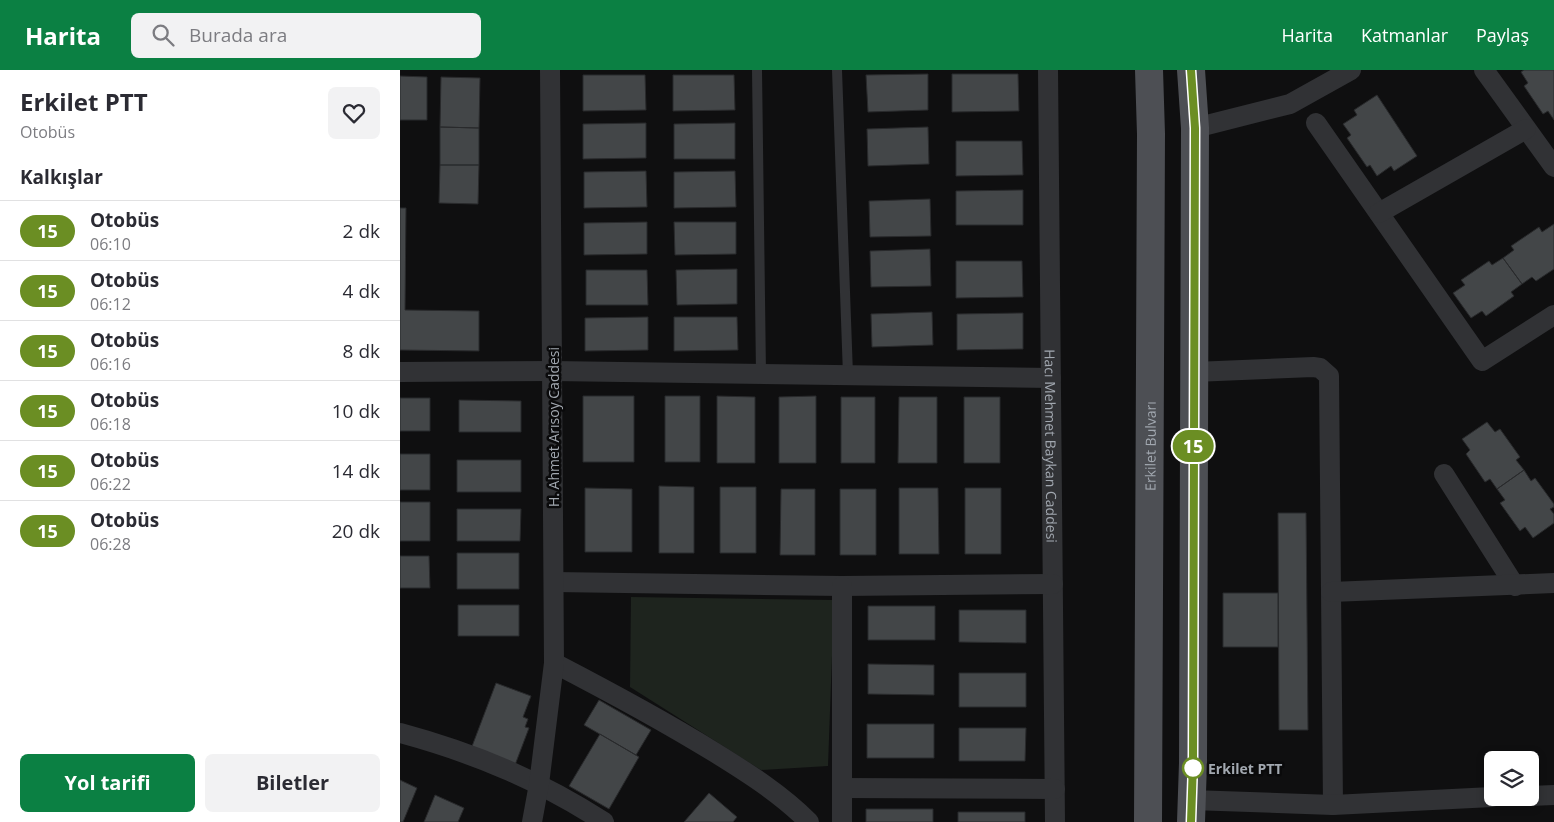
<!DOCTYPE html>
<html lang="tr">
<meta charset="utf-8">
<style>
body{margin:0;font-family:"Open Sans",sans-serif;background:#f2f2f3;color:#2b2b33;height:100vh;display:flex;flex-direction:column;font-size:19px;white-space:nowrap}
*{box-sizing:border-box;margin:0}
p{font-size:16px;color:#7c7c81}
.icon{flex:none;width:28px;height:28px;fill:none;stroke:currentColor;stroke-width:2;stroke-linecap:round;stroke-linejoin:round}
.map{position:relative;flex:1;overflow:hidden}
.side{display:flex;flex-direction:column;background:#fff;width:400px}
.side>*{flex:none}
.badge{padding:0 10px;border-radius:16px;font-size:18px;line-height:32px}
.tools{position:absolute;left:1084px;top:681px;display:grid;gap:10px}
.tools a{display:grid;place-items:center;width:55px;height:55px;border-radius:8px;background:#fff;box-shadow:0 2px 8px #0003;font-size:25px}
.map>.badge{position:absolute;translate:-50% -50%;box-shadow:0 0 0 2px #fff}
h2{padding:0 20px;font-size:19px;line-height:45px}
.round{display:grid;place-items:center;flex:none;width:52px;height:52px;border-radius:8px;background:#f2f2f3}
.summary{display:flex;align-items:center;justify-content:space-between;height:85px;padding:0 20px}
h1{font-size:24px;font-weight:700;line-height:38px}
.action{display:flex;gap:10px;margin-top:auto;padding:10px 20px}
.action a{flex:1;height:58px;border-radius:8px;background:#0b8043;color:#fff;font-size:20px;font-weight:700;line-height:58px;text-align:center}
.action a+a{background:#f2f2f3;color:#2b2b33}
ul{padding:0;list-style:none}
li{display:flex;align-items:center;gap:15px;height:60px;padding:0 20px;border-top:1px solid #e1e1e2}
li div{flex:1}
li b{display:block;font-size:19px}
li em{font-style:normal}
li .badge{min-width:55px;font-weight:700;text-align:center}
header{display:flex;align-items:center;gap:30px;box-sizing:border-box;height:70px;padding:0 25px;background:#0b8043;color:#fff}
header strong{font-size:24px}
nav{display:flex;gap:28px;margin-inline-start:auto;font-size:18px}
.search{width:350px;height:45px;background:#f2f2f3;display:flex;align-items:center;gap:12px;box-sizing:border-box;padding:0 18px;border-radius:8px;color:#7c7c81;font-size:19px}
main{display:flex;flex:1;min-height:0}
.map>svg:first-child{display:block}
</style>
<header>
<strong>Harita</strong>
<div class="search"><svg class="icon" aria-label="search" viewBox="0 0 24 24"><circle cx="10" cy="10" r="6"/><path d="M15 15l6 6"/></svg>Burada ara</div>
<nav><a>Harita</a><a>Katmanlar</a><a>Paylaş</a></nav>
</header>
<main>
<section class="side">
<div class="summary"><div><h1>Erkilet PTT</h1><p>Otobüs</p></div><a class="round"><svg class="icon" aria-label="heart" viewBox="0 0 24 24"><path d="M12 20l-8-8c-3-5 5-10 8-4 3-6 11-1 8 4z"/></svg></a></div>
<h2>Kalkışlar</h2>
<ul>
<li><span class="badge" style="background:#6b8e23;color:#fff">15</span><div><b>Otobüs</b><p>06:10</p></div><em>2 dk</em></li>
<li><span class="badge" style="background:#6b8e23;color:#fff">15</span><div><b>Otobüs</b><p>06:12</p></div><em>4 dk</em></li>
<li><span class="badge" style="background:#6b8e23;color:#fff">15</span><div><b>Otobüs</b><p>06:16</p></div><em>8 dk</em></li>
<li><span class="badge" style="background:#6b8e23;color:#fff">15</span><div><b>Otobüs</b><p>06:18</p></div><em>10 dk</em></li>
<li><span class="badge" style="background:#6b8e23;color:#fff">15</span><div><b>Otobüs</b><p>06:22</p></div><em>14 dk</em></li>
<li><span class="badge" style="background:#6b8e23;color:#fff">15</span><div><b>Otobüs</b><p>06:28</p></div><em>20 dk</em></li>
</ul>
<div class="action"><a>Yol tarifi</a><a>Biletler</a></div>
</section>
<div class="map">
<svg width="1154" height="752" viewBox="0 0 1154 752">
<rect width="100%" height="100%" fill="#0f0f10"/>
<!-- green -->
<path fill="#1e241e" d="M 231,527 L 434,530 L 428,696 L 361,700 L 230,617 Z"/>
<!-- building -->
<path fill="#434648" stroke="#292a2c" d="M 1124,0 L 1154,0 L 1154,50 L 1148,41 L 1143,44 L 1124,16 L 1128,13 L 1121,2 Z
M 528,4 L 528,40 L 468,42 L 466,5 Z
M 552,4 L 618,4 L 619,41 L 552,42 Z
M 183,5 L 245,5 L 246,40 L 183,41 Z
M 273,5 L 334,5 L 335,40 L 273,41 Z
M 0,6 L 27,7 L 27,50 L 0,50 Z
M 41,7 L 80,8 L 79,58 L 40,57 Z
M 977,25 L 1017,86 L 994,101 L 991,96 L 977,106 L 970,95 L 967,97 L 947,68 L 951,65 L 943,54 L 957,45 L 954,40 Z
M 246,53 L 246,88 L 183,89 L 183,54 Z
M 335,53 L 335,89 L 274,89 L 274,54 Z
M 40,57 L 79,58 L 79,95 L 40,95 Z
M 528,57 L 529,94 L 468,96 L 467,59 Z
M 556,71 L 622,71 L 623,105 L 556,106 Z
M 40,95 L 79,95 L 78,134 L 39,133 Z
M 246,101 L 247,137 L 184,138 L 184,102 Z
M 335,101 L 336,137 L 274,138 L 274,102 Z
M 623,120 L 623,155 L 556,155 L 556,121 Z
M 530,129 L 531,166 L 470,167 L 469,131 Z
M 0,138 L 6,138 L 5,240 L 79,241 L 79,281 L 0,280 Z
M 247,152 L 247,184 L 184,185 L 184,153 Z
M 274,152 L 336,152 L 336,184 L 275,185 Z
M 1154,154 L 1154,199 L 1136,211 L 1132,207 L 1122,214 L 1103,188 L 1114,180 L 1111,176 L 1139,157 L 1142,162 Z
M 530,179 L 531,216 L 471,217 L 470,181 Z
M 1103,188 L 1122,214 L 1111,222 L 1114,226 L 1086,246 L 1082,241 L 1071,248 L 1053,223 L 1065,215 L 1061,210 L 1089,191 L 1092,195 Z
M 556,191 L 622,191 L 623,227 L 556,228 Z
M 337,199 L 337,234 L 277,235 L 276,200 Z
M 186,200 L 247,200 L 248,235 L 186,235 Z
M 532,242 L 533,275 L 472,277 L 471,244 Z
M 623,243 L 623,279 L 557,280 L 557,244 Z
M 248,247 L 248,280 L 185,281 L 185,248 Z
M 274,247 L 337,247 L 338,280 L 274,281 Z
M 183,326 L 234,326 L 234,392 L 183,392 Z
M 265,326 L 300,326 L 300,392 L 265,392 Z
M 317,326 L 355,327 L 355,393 L 317,393 Z
M 416,326 L 416,393 L 379,393 L 379,327 Z
M 441,327 L 475,327 L 475,393 L 441,393 Z
M 499,327 L 537,327 L 537,393 L 498,393 Z
M 564,327 L 600,327 L 600,393 L 564,393 Z
M 0,328 L 30,328 L 30,361 L 0,361 Z
M 59,330 L 121,331 L 121,362 L 59,362 Z
M 1087,352 L 1095,362 L 1100,359 L 1120,387 L 1116,390 L 1124,400 L 1097,419 L 1090,409 L 1085,412 L 1066,384 L 1070,380 L 1062,369 Z
M 0,384 L 30,384 L 30,420 L 0,420 Z
M 57,390 L 121,390 L 121,422 L 57,422 Z
M 1124,400 L 1131,411 L 1135,408 L 1154,434 L 1154,437 L 1150,439 L 1154,444 L 1154,453 L 1133,468 L 1125,457 L 1120,461 L 1100,433 L 1105,430 L 1097,419 Z
M 259,416 L 294,417 L 294,483 L 259,483 Z
M 320,417 L 356,417 L 356,483 L 320,483 Z
M 185,418 L 232,419 L 232,482 L 185,482 Z
M 499,418 L 538,418 L 539,484 L 499,484 Z
M 565,418 L 601,418 L 601,484 L 565,484 Z
M 381,419 L 415,419 L 415,485 L 380,485 Z
M 440,419 L 476,419 L 476,485 L 440,485 Z
M 0,432 L 30,432 L 30,471 L 0,471 Z
M 57,439 L 121,439 L 120,471 L 57,471 Z
M 878,443 L 906,443 L 908,660 L 879,660 Z
M 57,483 L 119,483 L 119,519 L 57,519 Z
M 0,486 L 29,486 L 30,518 L 0,518 Z
M 823,523 L 878,523 L 878,577 L 823,577 Z
M 58,535 L 119,535 L 119,566 L 58,566 Z
M 468,536 L 535,536 L 535,570 L 468,570 Z
M 559,540 L 626,540 L 626,573 L 559,572 Z
M 468,594 L 534,595 L 534,625 L 468,624 Z
M 559,603 L 626,603 L 626,637 L 559,637 Z
M 96,613 L 131,626 L 123,647 L 128,649 L 125,657 L 129,658 L 115,695 L 71,679 Z
M 199,630 L 251,660 L 236,685 L 184,655 Z
M 467,654 L 534,654 L 534,688 L 467,688 Z
M 559,658 L 626,658 L 625,691 L 559,691 Z
M 200,664 L 239,687 L 209,739 L 169,716 Z
M 0,710 L 17,718 L 3,752 L 0,752 Z
M 309,723 L 337,747 L 333,752 L 284,752 Z
M 35,725 L 64,738 L 58,752 L 24,752 Z
M 466,739 L 533,739 L 533,752 L 466,752 Z
M 558,742 L 625,742 L 625,752 L 558,752 Z"/>
<g fill="none" stroke-linecap="round" stroke-linejoin="round">
<!-- lane -->
<path stroke="#313235" stroke-width="10" d="M 357,0 L 361,304
M 437,0 L 448,305"/>
<!-- street -->
<g stroke="#313235" stroke-width="20">
<path id="s1" d="M 648,0 L 655,752"/>
<path d="M 1084,0 L 1154,97"/>
<path d="M 916,53 L 1082,291 L 1154,245"/>
<path d="M 795,58 L 890,34 L 951,0"/>
<path d="M 979,143 L 1126,59"/>
<path d="M 0,302 L 152,301 L 651,308"/>
<path d="M 794,302 L 913,297 L 920,298 L 929,306 L 933,735"/>
<path d="M 1044,404 L 1115,516"/>
<path d="M 154,512 L 442,516 L 653,514"/>
<path d="M 931,522 L 1154,513"/>
<path d="M 154,593 C 208,621 262,650 314,682 C 348,703 381,724 409,752"/>
<path d="M 0,663 C 74,683 139,710 204,752"/>
<path d="M 442,718 L 655,719"/>
<path d="M 1130,726 L 1154,725"/>
<path d="M 791,730 L 933,735 L 1092,727"/>
<path d="M 132,752 L 139,714 L 154,593 L 150,0"/>
<path d="M 442,752 L 442,516"/>
</g>
<!-- primary -->
<g stroke="#4d4f54" stroke-width="28">
<path id="s2" d="M 748,752 L 751,64 L 749,0"/>
<path d="M 791,752 L 793,693 L 795,58 L 791,0"/>
</g>
</g>
<g fill="none" stroke-linecap="round" stroke-linejoin="round">
<defs>
<path id="line" d="M 791,752 L 793,693 L 795,58 L 791,0"/>
</defs>
<!-- line casing -->
<use href="#line" stroke="#fff" stroke-width="11"/>
<!-- line -->
<use href="#line" stroke="#6b8e23" stroke-width="8"/>
</g>
<!-- markers -->
<circle fill="#fff" stroke="#6b8e23" stroke-width="2.5" cx="793" cy="698" r="10"/>
<g text-anchor="middle" dominant-baseline="central" stroke-width="5" stroke-linejoin="round" paint-order="stroke">
<!-- street labels -->
<g font-size="14" fill="#a2a8b0" stroke="#0a0a0b">
<text transform="translate(153 357) rotate(-90)">H. Ahmet Arısoy Caddesi</text>
<text stroke="none"><textPath href="#s1" startOffset="376">Hacı Mehmet Baykan Caddesi</textPath></text>
<text stroke="none"><textPath href="#s2" startOffset="376">Erkilet Bulvarı</textPath></text>
</g>
<!-- stop labels -->
<g font-size="14" font-weight="bold" fill="#a2a8b0" stroke="#0a0a0b" text-anchor="start">
<text x="808" y="698">Erkilet PTT</text>
</g>
</g>
</svg>
<div class="tools">
<a><svg class="icon" aria-label="layers" viewBox="0 0 24 24"><path d="M12 4l9 5-9 5-9-5zM3 14l9 5 9-5"/></svg></a>
</div>
<b class="badge" style="left:793px;top:376px;background:#6b8e23;color:#fff">15</b>
</div>
</main>
